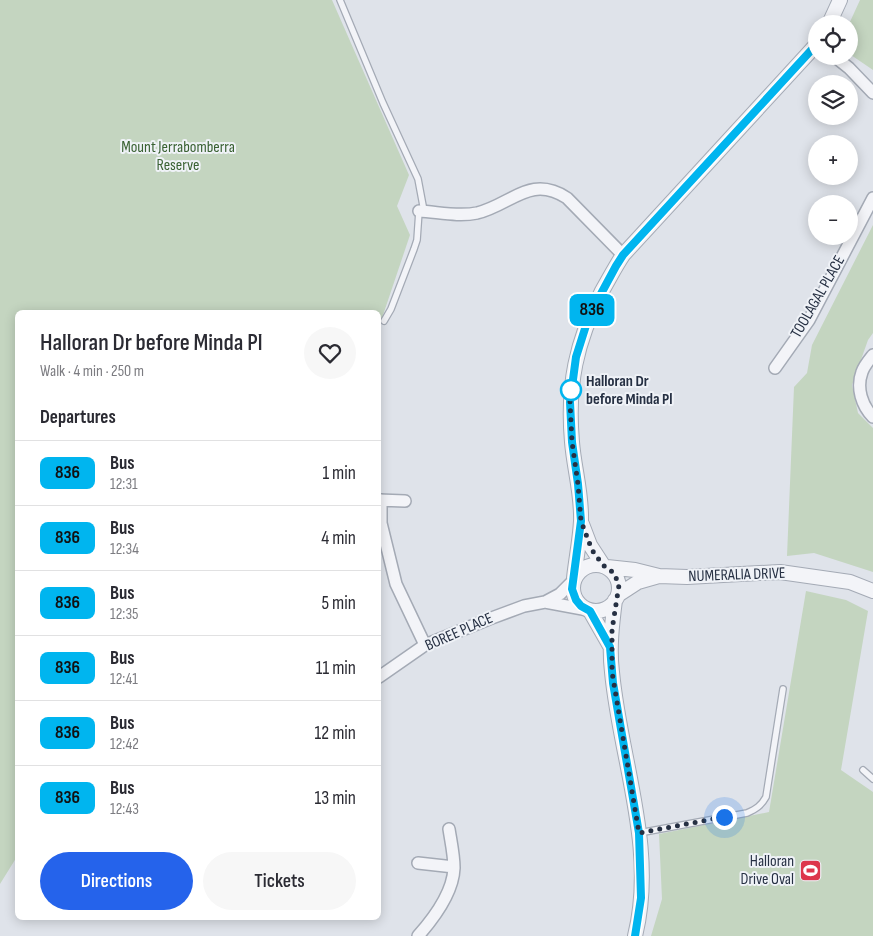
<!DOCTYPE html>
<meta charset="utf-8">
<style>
body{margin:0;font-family:"Sofia Sans Condensed",sans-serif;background:#f7f7f7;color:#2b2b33;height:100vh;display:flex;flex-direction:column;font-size:19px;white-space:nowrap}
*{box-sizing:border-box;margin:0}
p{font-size:16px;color:#7c7c81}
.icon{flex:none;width:28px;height:28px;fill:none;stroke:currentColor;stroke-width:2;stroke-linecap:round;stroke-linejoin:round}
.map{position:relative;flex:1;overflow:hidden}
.sheet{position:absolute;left:15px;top:310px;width:366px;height:610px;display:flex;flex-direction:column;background:#fff;border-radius:8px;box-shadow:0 2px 12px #0003}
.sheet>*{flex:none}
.badge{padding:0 10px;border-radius:8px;font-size:18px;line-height:32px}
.controls{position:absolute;left:808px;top:15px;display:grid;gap:10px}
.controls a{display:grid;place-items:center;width:50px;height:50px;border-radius:50%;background:#fff;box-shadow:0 2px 12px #0003;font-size:25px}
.you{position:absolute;width:25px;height:25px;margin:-12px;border:4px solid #fff;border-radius:50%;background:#1a73e8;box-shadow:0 0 0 8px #1a73e833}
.map>.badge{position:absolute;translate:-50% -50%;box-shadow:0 0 0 2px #fff}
h2{padding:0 25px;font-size:19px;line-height:45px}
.round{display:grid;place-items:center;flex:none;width:52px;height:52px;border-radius:26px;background:#f7f7f7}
.head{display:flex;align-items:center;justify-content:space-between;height:85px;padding:0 25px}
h1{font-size:24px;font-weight:600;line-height:38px}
.primary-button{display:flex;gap:10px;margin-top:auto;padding:10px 25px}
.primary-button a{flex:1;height:58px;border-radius:30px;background:#2563eb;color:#fff;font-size:20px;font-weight:600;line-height:58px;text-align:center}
.primary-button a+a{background:#f7f7f7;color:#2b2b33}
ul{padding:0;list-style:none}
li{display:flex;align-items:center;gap:15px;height:65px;padding:0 25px;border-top:1px solid #e1e1e2}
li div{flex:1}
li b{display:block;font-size:19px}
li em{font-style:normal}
li .badge{min-width:55px;font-weight:700;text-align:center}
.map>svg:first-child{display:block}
</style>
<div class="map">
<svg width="873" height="936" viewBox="0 0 873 936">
<rect width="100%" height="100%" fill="#dfe3ea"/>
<!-- green -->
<path fill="#c4d5c0" d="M 0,0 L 332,0 L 409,175 L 397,206 L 410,235 L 379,327 L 379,312 L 18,312 L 18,855 L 0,884 Z
M 860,0 L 873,0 L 873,70 L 851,55 L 849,50 L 849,24 Z
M 873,225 L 873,333 L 868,340 L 852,385 L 858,413 L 873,428 L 873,572 L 814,553 L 787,556 L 794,387 L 807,373 L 812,345 Z
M 806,591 L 846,600 L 868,611 L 841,770 L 873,792 L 873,936 L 651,936 L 662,899 L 659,834 L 769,812 Z"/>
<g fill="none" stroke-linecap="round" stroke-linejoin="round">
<defs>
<path id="service" d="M 340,0 L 383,103 L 418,179 L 424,211
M 384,321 L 391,309 L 414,249 L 417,240 L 419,211
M 863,770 L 873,779
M 639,833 L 747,813 C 756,809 761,806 766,797 L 783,689"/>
<path id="minor" d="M 834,56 L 849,68 L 873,93
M 419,211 C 438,212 458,217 477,213 C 511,205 530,174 567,198 L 623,255
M 873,355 C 869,360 864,366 862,372 C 856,388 862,406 873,417
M 775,368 L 809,320 L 873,198
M 379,500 L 405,501
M 381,500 L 381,523 L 396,584 L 425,645
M 545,602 L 560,594 L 573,581
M 379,677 L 425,645 L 489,619 L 524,606 L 545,602 L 588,610
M 418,863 L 454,867
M 418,936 C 434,918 453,893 454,868 C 454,855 451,842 449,829"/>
<path id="tertiary" d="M 829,24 L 840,0
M 582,524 L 590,545 L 603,565
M573 588a23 23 0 1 1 46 0a23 23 0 1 1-46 0Z
M 607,567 L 635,570 L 659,576 L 687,577 L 780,572 L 850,582 L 873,591
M 574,578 C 576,559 580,540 581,521 C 582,494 574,468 572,442 C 567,385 576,342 602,291 C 609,279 615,267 623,255 L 816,45
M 618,595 L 638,582 L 659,576
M 615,600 C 612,624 609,648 612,672 C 620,759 657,848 635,936
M 590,611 L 610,646"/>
</defs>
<!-- service casing -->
<use href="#service" stroke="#a4aab5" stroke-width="8"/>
<!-- minor casing -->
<use href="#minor" stroke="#a4aab5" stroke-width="14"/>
<!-- tertiary casing -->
<use href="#tertiary" stroke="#a4aab5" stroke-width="16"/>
<!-- service -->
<use href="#service" stroke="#f3f4f8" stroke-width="5.5"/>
<!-- minor -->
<use href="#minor" stroke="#f3f4f8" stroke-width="11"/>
<!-- tertiary -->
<use href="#tertiary" stroke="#f3f4f8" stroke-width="14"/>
</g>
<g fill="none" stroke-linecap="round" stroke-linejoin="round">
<defs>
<path id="line" d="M 635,936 L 641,898 L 639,833 L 613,683 L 610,647 L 590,611 L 581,606 L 576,600 L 572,589 L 581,521 L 578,484 L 572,442 L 570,402 L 576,357 L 589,316 L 616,266 L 623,255 L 816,45"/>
</defs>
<!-- line casing -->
<use href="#line" stroke="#fff" stroke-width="11"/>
<!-- line -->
<use href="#line" stroke="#00b5ef" stroke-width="8"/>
<!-- walk -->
<path stroke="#263043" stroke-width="5" stroke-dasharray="0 9" d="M 571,390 L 572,387 L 570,402 L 572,442 L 578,484 L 581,521 L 592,550 L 603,565 L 614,573 L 619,585 L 612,630 L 612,672 L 639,833 L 724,817"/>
</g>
<!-- icons -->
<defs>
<symbol id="stadium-square" viewBox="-11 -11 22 22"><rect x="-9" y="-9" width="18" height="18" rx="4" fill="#dd364b" stroke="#eff2f7"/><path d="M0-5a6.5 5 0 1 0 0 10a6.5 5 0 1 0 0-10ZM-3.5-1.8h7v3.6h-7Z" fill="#fff"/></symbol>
</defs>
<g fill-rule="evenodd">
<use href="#stadium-square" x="798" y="858" width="25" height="25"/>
</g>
<!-- markers -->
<circle fill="#fff" stroke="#00b5ef" stroke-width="2.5" cx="571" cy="390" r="10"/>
<g text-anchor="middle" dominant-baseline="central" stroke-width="4" stroke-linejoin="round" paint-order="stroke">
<!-- park labels -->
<g font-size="16" fill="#396132" stroke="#eff2f7">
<text x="178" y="147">Mount Jerrabomberra<tspan x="178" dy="18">Reserve</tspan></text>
</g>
<!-- street labels -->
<g font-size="16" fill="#263043" stroke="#eff2f7">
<text transform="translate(818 297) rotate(-60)">TOOLAGAL PLACE</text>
<text transform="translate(737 575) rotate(-2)">NUMERALIA DRIVE</text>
<text transform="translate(459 632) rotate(-24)">BOREE PLACE</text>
</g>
<!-- stop labels -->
<g font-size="16" font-weight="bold" fill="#263043" stroke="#eff2f7" text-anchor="start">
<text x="586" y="381">Halloran Dr<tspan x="586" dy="18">before Minda Pl</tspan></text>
</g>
<!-- poi labels -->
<g font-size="16" fill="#263043" stroke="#eff2f7" text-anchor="end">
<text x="794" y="861">Halloran<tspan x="794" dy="18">Drive Oval</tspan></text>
</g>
</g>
</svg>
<div class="controls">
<a><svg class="icon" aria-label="locate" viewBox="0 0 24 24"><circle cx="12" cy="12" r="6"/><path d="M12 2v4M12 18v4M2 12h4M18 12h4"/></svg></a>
<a><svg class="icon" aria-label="layers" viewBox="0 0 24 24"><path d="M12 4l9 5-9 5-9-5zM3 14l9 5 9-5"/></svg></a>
<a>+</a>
<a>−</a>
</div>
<div class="you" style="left:724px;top:817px"></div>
<b class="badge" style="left:592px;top:310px;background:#00b5ef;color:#111">836</b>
<section class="sheet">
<div class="head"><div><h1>Halloran Dr before Minda Pl</h1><p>Walk · 4 min · 250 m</p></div><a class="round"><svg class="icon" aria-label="heart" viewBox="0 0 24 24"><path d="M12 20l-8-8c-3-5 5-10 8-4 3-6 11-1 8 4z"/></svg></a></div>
<h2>Departures</h2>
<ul>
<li><span class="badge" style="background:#00b5ef;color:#111">836</span><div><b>Bus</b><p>12:31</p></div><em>1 min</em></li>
<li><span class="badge" style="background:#00b5ef;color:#111">836</span><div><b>Bus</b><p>12:34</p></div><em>4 min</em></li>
<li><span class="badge" style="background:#00b5ef;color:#111">836</span><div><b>Bus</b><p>12:35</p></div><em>5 min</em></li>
<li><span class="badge" style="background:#00b5ef;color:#111">836</span><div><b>Bus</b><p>12:41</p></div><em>11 min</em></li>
<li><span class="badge" style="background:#00b5ef;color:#111">836</span><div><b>Bus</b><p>12:42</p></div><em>12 min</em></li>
<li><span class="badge" style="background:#00b5ef;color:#111">836</span><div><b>Bus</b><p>12:43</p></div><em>13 min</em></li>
</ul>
<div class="primary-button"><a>Directions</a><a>Tickets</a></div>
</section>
</div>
